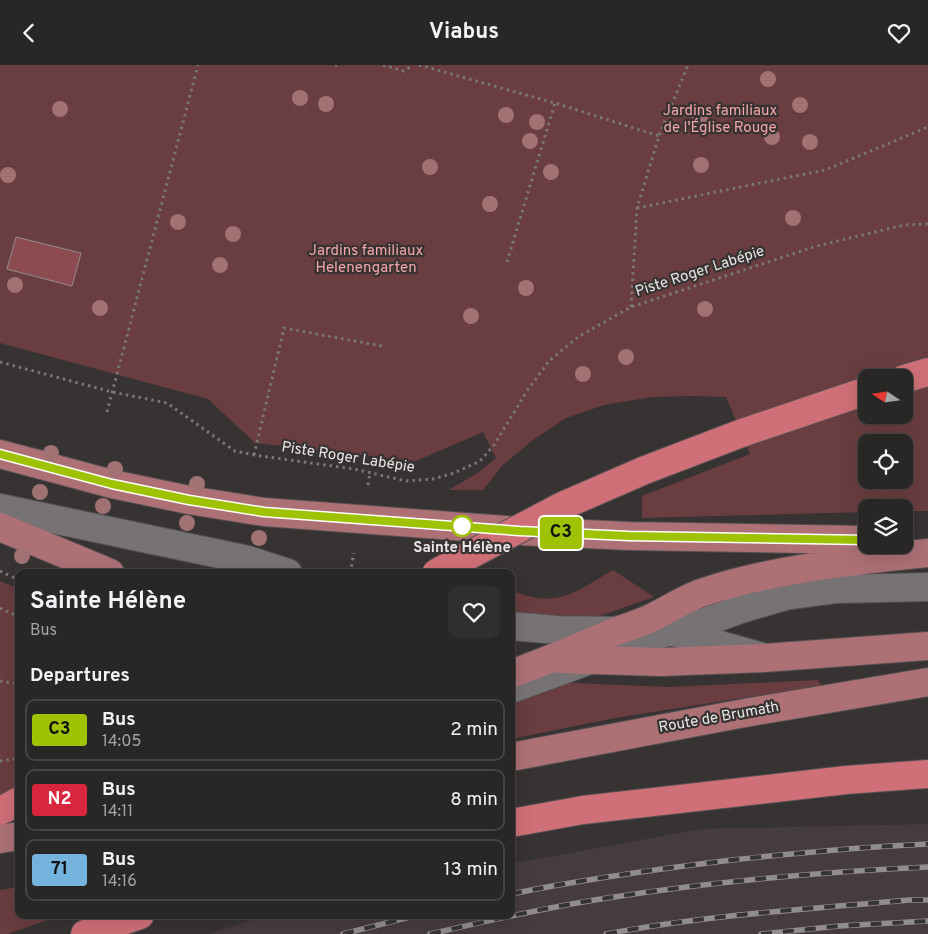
<!DOCTYPE html>
<meta charset="utf-8">
<style>
body{margin:0;font-family:Overpass,sans-serif;background:#312e2e;color:#f1f3f6;height:100vh;display:flex;flex-direction:column;font-size:19px;white-space:nowrap}
*{box-sizing:border-box;margin:0}
p{font-size:16px;color:#a5a5a7}
.icon{flex:none;width:28px;height:28px;fill:none;stroke:currentColor;stroke-width:2;stroke-linecap:round;stroke-linejoin:round}
.map{position:relative;flex:1;overflow:hidden}
.sheet{position:absolute;left:15px;top:504px;width:500px;height:350px;display:flex;flex-direction:column;background:#292626;border-radius:10px;box-shadow:0 5px 20px #0002,0 0 0 1px #454343}
.sheet>*{flex:none}
.badge{padding:0 10px;border-radius:4px;font-size:18px;line-height:32px}
.needle{width:32px;rotate:283deg}
.tools{position:absolute;left:858px;top:304px;display:grid;gap:10px}
.tools a{display:grid;place-items:center;width:55px;height:55px;border-radius:10px;background:#292626;box-shadow:0 5px 20px #0002,0 0 0 1px #454343;font-size:25px}
.map>.badge{position:absolute;translate:-50% -50%;box-shadow:0 0 0 2px #fff}
h2{padding:0 15px;font-size:19px;line-height:45px}
.round{display:grid;place-items:center;flex:none;width:52px;height:52px;border-radius:10px;background:#312e2e}
.headline{display:flex;align-items:center;justify-content:space-between;height:85px;padding:0 15px}
h1{font-size:24px;font-weight:700;line-height:38px}
ul{padding:0;list-style:none}
li{display:flex;align-items:center;gap:15px;height:62px;margin:0 10px 8px;padding:0 5px;border:2px solid #454343;border-radius:10px}
li div{flex:1}
li b{display:block;font-size:19px}
li em{font-style:normal}
li .badge{min-width:55px;font-weight:700;text-align:center}
header{display:flex;justify-content:space-between;align-items:center;height:65px;padding:0 15px;background:#292626;font-size:22px;font-weight:700}
.map>svg:first-child{display:block}
</style>
<header><svg class="icon" aria-label="back" viewBox="0 0 24 24"><path d="M15 5l-7 7 7 7"/></svg>Viabus<svg class="icon" aria-label="heart" viewBox="0 0 24 24"><path d="M12 20l-8-8c-3-5 5-10 8-4 3-6 11-1 8 4z"/></svg></header>
<div class="map">
<svg width="928" height="869" viewBox="0 0 928 869">
<rect width="100%" height="100%" fill="#373333"/>
<!-- built -->
<path fill="#473c3d" d="M 928,759 L 928,869 L 209,869 L 267,850 L 511,850 L 511,799 L 701,764 Z"/>
<!-- green -->
<path fill="#6a3d40" fill-rule="evenodd" d="M 0,0 L 928,0 L 928,446 L 904,446 L 904,442 L 866,442 L 866,447 L 642,453 L 642,431 L 750,389 L 726,332 L 695,331 L 652,332 L 604,340 L 566,353 L 533,375 L 503,400 L 483,425 L 449,425 L 479,407 L 496,393 L 483,367 L 416,396 L 255,378 L 208,334 L 0,278 ZM 866,312 L 904,312 L 904,350 L 866,350 ZM 866,378 L 904,378 L 904,415 L 866,415 Z
M 613,505 L 654,532 L 582,557 L 511,552 L 511,525 C 557,545 575,527 613,505 Z
M 0,516 L 19,524 L 19,726 L 0,729 Z
M 818,615 L 821,620 L 818,621 L 615,653 L 511,674 L 511,633 L 551,617 L 669,622 Z
M 19,822 L 19,850 L 62,850 L 8,869 L 0,869 L 0,825 Z"/>
<!-- building -->
<path fill="#8c4b50" stroke="#928d8d" d="M 16,172 L 81,188 L 72,221 L 7,204 Z"/>
<g fill="none" stroke-linecap="round" stroke-linejoin="round">
<defs>
<path id="minor" d="M 0,443 L 248,495 L 288,508
M 511,561 L 558,565 L 620,566
M 670,566 L 759,591
M 511,624 L 669,566 L 708,556 L 741,544 L 785,531 L 837,524 L 928,522"/>
<path id="major" d="M 0,389 L 112,419 L 189,435 L 264,447 L 519,466 L 629,471 L 866,475
M 0,462 L 110,508
M 560,594 L 661,597 L 764,593 L 928,581
M 511,609 C 546,596 580,582 614,567 C 625,563 638,559 649,554 C 669,545 686,532 707,526 C 778,503 854,496 928,488
M 511,692 L 750,647 L 928,617
M 0,774 L 19,771"/>
<path id="highway" d="M 904,314 L 928,307
M 742,368 L 866,326
M 511,758 L 583,745 L 846,715 L 928,709
M 85,869 L 140,850"/>
</defs>
<!-- minor casing -->
<use href="#minor" stroke="#534f50" stroke-width="30"/>
<!-- major casing -->
<use href="#major" stroke="#534f50" stroke-width="30"/>
<!-- highway casing -->
<use href="#highway" stroke="#534f50" stroke-width="30"/>
<!-- path -->
<path stroke="#7a7676" stroke-width="3" stroke-dasharray="2.5 4" stroke-linecap="butt" d="M 383,0 L 404,6 L 413,0
M 419,0 L 555,38 L 659,71
M 335,1 L 337,0
M 637,143 L 825,105 L 928,62
M 507,197 L 555,38
M 631,242 L 637,143 L 659,71 L 688,0
M 0,297 L 112,327 L 167,338 L 235,386 L 254,390 L 354,404 L 406,416 L 433,414 L 454,408 L 480,396 L 494,380 L 527,326 L 549,296 L 578,272 L 631,242 L 817,181 L 904,160 L 928,159
M 107,347 L 198,0
M 254,390 L 284,263 L 382,281
M 368,420 L 370,408
M 0,506 L 19,515
M 350,508 L 354,488
M 0,543 L 19,552
M 0,616 L 19,619
M 0,696 L 19,693"/>
<!-- minor -->
<use href="#minor" stroke="#777273" stroke-width="28"/>
<!-- major -->
<use href="#major" stroke="#ac7075" stroke-width="28"/>
<!-- highway -->
<use href="#highway" stroke="#cf6f77" stroke-width="28"/>
<defs>
<path id="rail" d="M 511,829 C 584,814 658,804 732,795 C 797,788 862,782 928,779
M 343,869 L 418,850
M 430,869 C 487,856 543,843 601,834 C 709,817 818,807 928,802
M 606,869 C 706,850 808,844 909,835 L 928,835
M 761,869 L 839,861 L 928,856"/>
</defs>
<!-- rail casing -->
<use href="#rail" stroke="#918d8d" stroke-width="5.5"/>
<!-- rail -->
<use href="#rail" stroke="#373333" stroke-width="4" stroke-dasharray="11" stroke-linecap="butt"/>
<defs>
<path id="highway-bridge" d="M 436,508 L 562,441 L 645,405 L 742,368
M 0,746 L 19,736"/>
</defs>
<!-- highway-bridge casing -->
<use href="#highway-bridge" stroke="#534f50" stroke-width="30" stroke-linecap="butt"/>
<!-- highway-bridge -->
<use href="#highway-bridge" stroke="#cf6f77" stroke-width="28"/>
</g>
<!-- trees -->
<g fill="#a07274">
<circle cx="768" cy="14" r="8"/>
<circle cx="300" cy="33" r="8"/>
<circle cx="326" cy="39" r="8"/>
<circle cx="800" cy="40" r="8"/>
<circle cx="60" cy="44" r="8"/>
<circle cx="506" cy="50" r="8"/>
<circle cx="700" cy="53" r="8"/>
<circle cx="537" cy="57" r="8"/>
<circle cx="772" cy="72" r="8"/>
<circle cx="530" cy="76" r="8"/>
<circle cx="810" cy="77" r="8"/>
<circle cx="701" cy="100" r="8"/>
<circle cx="430" cy="102" r="8"/>
<circle cx="551" cy="107" r="8"/>
<circle cx="8" cy="110" r="8"/>
<circle cx="490" cy="139" r="8"/>
<circle cx="793" cy="153" r="8"/>
<circle cx="178" cy="157" r="8"/>
<circle cx="233" cy="169" r="8"/>
<circle cx="220" cy="200" r="8"/>
<circle cx="15" cy="220" r="8"/>
<circle cx="526" cy="223" r="8"/>
<circle cx="100" cy="243" r="8"/>
<circle cx="705" cy="244" r="8"/>
<circle cx="471" cy="251" r="8"/>
<circle cx="626" cy="292" r="8"/>
<circle cx="583" cy="309" r="8"/>
<circle cx="51" cy="388" r="8"/>
<circle cx="115" cy="404" r="8"/>
<circle cx="197" cy="419" r="8"/>
<circle cx="40" cy="427" r="8"/>
<circle cx="103" cy="441" r="8"/>
<circle cx="187" cy="458" r="8"/>
<circle cx="259" cy="473" r="8"/>
<circle cx="22" cy="491" r="8"/>
</g>
<g fill="none" stroke-linecap="round" stroke-linejoin="round">
<defs>
<path id="line" d="M 0,389 L 112,419 L 189,435 L 264,447 L 519,466 L 629,471 L 866,475"/>
</defs>
<!-- line casing -->
<use href="#line" stroke="#fff" stroke-width="11"/>
<!-- line -->
<use href="#line" stroke="#9fc204" stroke-width="8"/>
</g>
<!-- markers -->
<circle fill="#fff" stroke="#9fc204" stroke-width="2.5" cx="462" cy="461" r="10"/>
<g text-anchor="middle" dominant-baseline="central" stroke-width="4.5" stroke-linejoin="round" paint-order="stroke">
<!-- park labels -->
<g font-size="15" fill="#f5a5a9" stroke="#373333">
<text x="720" y="46">Jardins familiaux<tspan x="720" dy="17">de l'Église Rouge</tspan></text>
<text x="366" y="186">Jardins familiaux<tspan x="366" dy="17">Helenengarten</tspan></text>
</g>
<!-- street labels -->
<g font-size="15" fill="#e9e6e6" stroke="#373333">
<text transform="translate(700 207) rotate(-18)">Piste Roger Labépie</text>
<text transform="translate(348 393) rotate(9)">Piste Roger Labépie</text>
<text transform="translate(719 653) rotate(-10)">Route de Brumath</text>
</g>
<!-- stop labels -->
<g font-size="15" font-weight="bold" fill="#e9e6e6" stroke="#373333">
<text x="462" y="483">Sainte Hélène</text>
</g>
</g>
</svg>
<div class="tools">
<a><svg class="needle" viewBox="-14 -14 28 28"><path d="M0-13l5 13h-10z" fill="#e53935"/><path d="M0 13l5-13h-10z" fill="#a5a5a7"/></svg></a>
<a><svg class="icon" aria-label="locate" viewBox="0 0 24 24"><circle cx="12" cy="12" r="6"/><path d="M12 2v4M12 18v4M2 12h4M18 12h4"/></svg></a>
<a><svg class="icon" aria-label="layers" viewBox="0 0 24 24"><path d="M12 4l9 5-9 5-9-5zM3 14l9 5 9-5"/></svg></a>
</div>
<b class="badge" style="left:561px;top:468px;background:#9fc204;color:#111">C3</b>
<section class="sheet">
<div class="headline"><div><h1>Sainte Hélène</h1><p>Bus</p></div><a class="round"><svg class="icon" aria-label="heart" viewBox="0 0 24 24"><path d="M12 20l-8-8c-3-5 5-10 8-4 3-6 11-1 8 4z"/></svg></a></div>
<h2>Departures</h2>
<ul>
<li><span class="badge" style="background:#9fc204;color:#111">C3</span><div><b>Bus</b><p>14:05</p></div><em>2 min</em></li>
<li><span class="badge" style="background:#d7263d;color:#fff">N2</span><div><b>Bus</b><p>14:11</p></div><em>8 min</em></li>
<li><span class="badge" style="background:#73b3de;color:#111">71</span><div><b>Bus</b><p>14:16</p></div><em>13 min</em></li>
</ul>
</section>
</div>
